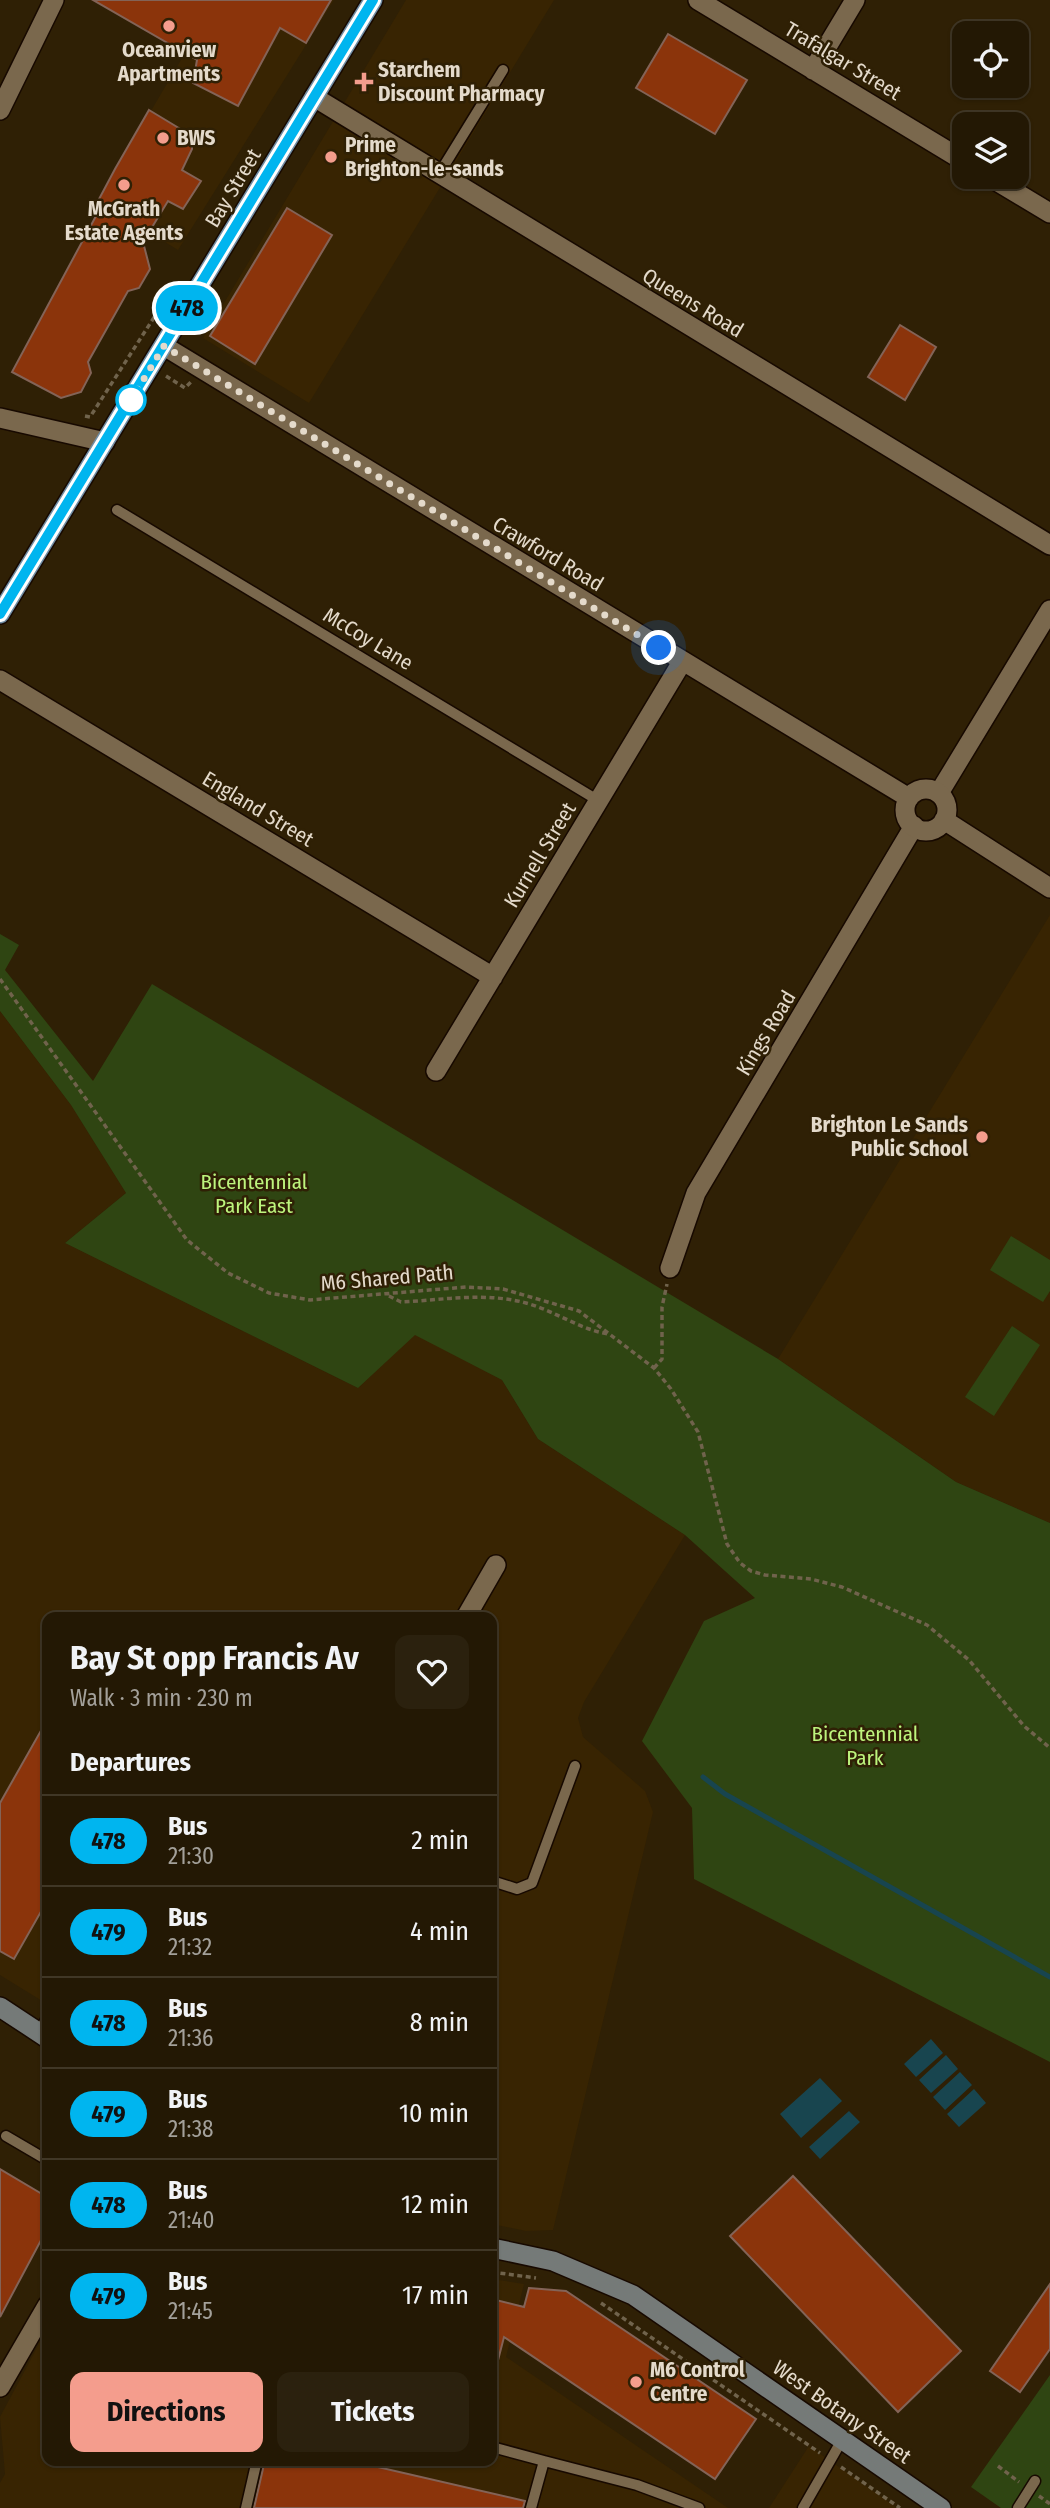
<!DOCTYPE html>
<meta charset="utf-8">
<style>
body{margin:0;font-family:"Fira Sans Condensed",sans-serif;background:#2b210e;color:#f1f3f6;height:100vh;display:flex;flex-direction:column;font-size:26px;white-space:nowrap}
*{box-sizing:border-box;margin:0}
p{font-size:23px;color:#a3a09a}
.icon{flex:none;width:38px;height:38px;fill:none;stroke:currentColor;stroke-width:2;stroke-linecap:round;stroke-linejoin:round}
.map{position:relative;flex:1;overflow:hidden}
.side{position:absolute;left:42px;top:1612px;width:455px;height:854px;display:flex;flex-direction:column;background:#231804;border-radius:14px;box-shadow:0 2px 5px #0004,0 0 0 2px #403726}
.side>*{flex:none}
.badge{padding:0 14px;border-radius:23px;font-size:24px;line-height:46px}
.buttons{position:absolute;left:952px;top:21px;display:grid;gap:14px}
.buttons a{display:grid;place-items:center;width:77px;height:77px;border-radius:14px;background:#231804;box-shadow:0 2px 5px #0004,0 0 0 2px #403726;font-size:35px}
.you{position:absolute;width:35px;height:35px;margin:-18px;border:5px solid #fff;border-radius:50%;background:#1a73e8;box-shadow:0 0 0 10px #1a73e833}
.map>.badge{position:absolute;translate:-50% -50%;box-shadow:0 0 0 4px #fff}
h2{padding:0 28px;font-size:26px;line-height:63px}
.round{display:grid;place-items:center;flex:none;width:74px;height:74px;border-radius:14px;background:#2b210e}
.headline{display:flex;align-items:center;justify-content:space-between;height:119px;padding:0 28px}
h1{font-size:33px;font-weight:700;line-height:52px}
.button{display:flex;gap:14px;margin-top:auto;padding:14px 28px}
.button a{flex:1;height:80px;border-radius:14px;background:#f49d8d;color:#111;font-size:28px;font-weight:700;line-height:80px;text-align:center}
.button a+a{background:#2b210e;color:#f1f3f6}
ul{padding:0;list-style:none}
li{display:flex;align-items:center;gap:21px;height:91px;padding:0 28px;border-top:2px solid #403726}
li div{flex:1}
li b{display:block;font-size:26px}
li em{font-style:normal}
li .badge{min-width:77px;font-weight:700;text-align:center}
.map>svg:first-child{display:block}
</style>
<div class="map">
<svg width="1050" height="2508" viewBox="0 0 1050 2508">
<rect width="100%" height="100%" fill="#2f2005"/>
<!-- built -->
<path fill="#382402" d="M 93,0 L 334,0 L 178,250 L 98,201 L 185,53 Z
M 406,0 L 554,0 L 309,403 L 203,338 Z
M 1050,915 L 1050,1523 L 956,1482 L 778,1359 Z
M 0,1011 L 71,1105 L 126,1193 L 65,1243 L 358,1388 L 415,1334 L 502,1380 L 538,1439 L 685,1535 L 584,1702 L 578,1718 L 583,1737 L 645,1791 L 653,1812 L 553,2230 L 526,2231 L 492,2224 L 492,1617 L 47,1617 L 47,2004 L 0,1975 Z
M 492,2279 L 524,2284 L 506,2357 L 728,2508 L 0,2508 L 0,2483 L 5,2474 L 0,2417 L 47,2329 L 47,2460 L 492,2460 Z
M 809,2446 L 897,2508 L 769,2508 Z"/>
<!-- green -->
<path fill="#2f4512" d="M 0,934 L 19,945 L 5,970 L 93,1081 L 152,984 L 778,1359 L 956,1482 L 1050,1523 L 1050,2062 L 694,1879 L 692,1808 L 642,1741 L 704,1621 L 755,1598 L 685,1535 L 538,1439 L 502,1380 L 415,1335 L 358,1388 L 65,1243 L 126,1193 L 71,1105 L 0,1011 Z
M 1011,1236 L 1050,1260 L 1050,1291 L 1043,1302 L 990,1270 Z
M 1012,1326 L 1040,1345 L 994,1416 L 965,1397 Z
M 1050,2375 L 1050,2508 L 1001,2508 L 971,2487 Z"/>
<!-- water -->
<path fill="#18454f" d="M 931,2039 L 943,2053 L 916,2077 L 904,2064 Z
M 946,2055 L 958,2069 L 931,2093 L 919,2080 Z
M 960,2072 L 972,2085 L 945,2110 L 933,2097 Z
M 820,2078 L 842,2101 L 801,2138 L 780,2114 Z
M 974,2089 L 986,2103 L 959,2127 L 947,2114 Z
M 849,2111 L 860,2122 L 820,2159 L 809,2147 Z"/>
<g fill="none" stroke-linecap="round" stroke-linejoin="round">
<!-- stream -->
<path stroke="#18454f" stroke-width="5" d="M 703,1777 L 725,1794 L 1050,1977"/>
</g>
<!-- building -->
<path fill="#8b340b" stroke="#836357" stroke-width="2" d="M 93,0 L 331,0 L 306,43 L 280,28 L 238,106 L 193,83 L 197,60 Z
M 668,34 L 747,80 L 715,134 L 636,88 Z
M 149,110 L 192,136 L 192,149 L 182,170 L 201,181 L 183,209 L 168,201 L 143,242 L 150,269 L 139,288 L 128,291 L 88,362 L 91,373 L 81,392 L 61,398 L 12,372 L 103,203 L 98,201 L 115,169 Z
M 287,208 L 332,235 L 255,364 L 210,336 Z
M 900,325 L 936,347 L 905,400 L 868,377 Z
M 47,1720 L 47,1901 L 14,1959 L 0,1951 L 0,1803 Z
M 0,2169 L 47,2197 L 47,2229 L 0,2317 Z
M 793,2176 L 961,2351 L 898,2412 L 730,2236 Z
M 1050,2284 L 1050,2349 L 1020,2392 L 990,2371 Z
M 529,2288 L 566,2291 L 756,2419 L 715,2479 L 504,2337 L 497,2364 L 492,2363 L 492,2299 L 524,2307 Z
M 265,2460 L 370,2460 L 369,2465 L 525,2501 L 523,2508 L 254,2508 Z"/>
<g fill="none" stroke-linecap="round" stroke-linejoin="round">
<defs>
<path id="service" d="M 439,174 L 503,70
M 117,510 L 599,801
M 492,1881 L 517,1889 L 532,1883 L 575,1766
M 39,2032 L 47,2018
M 6,2136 L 47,2160
M 492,2447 L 544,2461
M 246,2508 L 257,2460
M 531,2508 L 544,2461 L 637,2485 L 699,2508
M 803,2508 L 842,2440
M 1018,2508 L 1035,2481"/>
<path id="minor" d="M 698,0 L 964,161
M 813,70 L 855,0
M 314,97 L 1050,545
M 0,110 L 54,0
M 990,177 L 1050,213
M 0,680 L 493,977
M 939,793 L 1050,610
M 436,1071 L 682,662
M 670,1268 L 696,1193 L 914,826
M 466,1617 L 496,1565
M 0,2387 L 47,2306"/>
<path id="tertiary" d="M 164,346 L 909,798
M 0,418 L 105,442
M905 810a21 21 0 1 1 42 0a21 21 0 1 1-42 0Z
M 944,820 L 1050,888"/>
<path id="secondary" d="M 0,2007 L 47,2038
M 492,2248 L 553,2261 L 633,2295 L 941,2508"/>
<path id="primary" d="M 0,614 L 373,0"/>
</defs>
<!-- service casing -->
<use href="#service" stroke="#170900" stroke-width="13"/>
<!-- minor casing -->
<use href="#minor" stroke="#170900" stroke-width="22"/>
<!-- tertiary casing -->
<use href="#tertiary" stroke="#170900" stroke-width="22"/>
<!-- secondary casing -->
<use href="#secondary" stroke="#170900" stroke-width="22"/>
<!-- primary casing -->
<use href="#primary" stroke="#170900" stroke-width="22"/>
<!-- path -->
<path stroke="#70634c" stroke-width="3.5" stroke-dasharray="5 3.5" stroke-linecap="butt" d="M 166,376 L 185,388 L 191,382
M 85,416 L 90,417 L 162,305
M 0,979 L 187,1240 L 228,1273 L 269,1293 L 310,1300 L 466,1287 L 503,1289 L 579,1311 L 654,1368 L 671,1389 L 698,1432 L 727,1544 L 740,1563 L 751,1571 L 765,1575 L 811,1579 L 842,1587 L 927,1625 L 969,1660 L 1024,1726 L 1050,1748
M 389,1296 L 401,1302 C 442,1300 486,1292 526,1303 C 555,1311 579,1329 608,1334
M 654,1368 L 662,1359 L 662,1307 L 667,1284
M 492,2272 L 536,2278
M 601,2303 L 820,2453
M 998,2466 L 1019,2482
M 841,2467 L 900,2508
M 1039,2496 L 1050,2504"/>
<!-- service -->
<use href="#service" stroke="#7a684d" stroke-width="10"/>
<!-- minor -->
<use href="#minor" stroke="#7a684d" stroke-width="19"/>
<!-- tertiary -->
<use href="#tertiary" stroke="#7a684d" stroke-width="19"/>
<!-- secondary -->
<use href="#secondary" stroke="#757a78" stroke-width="19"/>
<!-- primary -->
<use href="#primary" stroke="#708da4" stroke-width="19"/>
</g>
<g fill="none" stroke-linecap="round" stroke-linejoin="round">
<defs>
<path id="line" d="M 0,614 L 373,0"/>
</defs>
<!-- line casing -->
<use href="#line" stroke="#fff" stroke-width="16"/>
<!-- line -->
<use href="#line" stroke="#00b5ef" stroke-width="10"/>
<!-- walk -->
<path stroke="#e4dacb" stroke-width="7" stroke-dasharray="0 12.6" d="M 131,400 L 164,346 L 659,648"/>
</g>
<!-- markers -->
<g fill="#f49d8d" stroke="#2f2005" stroke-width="2.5">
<circle cx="169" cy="26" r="7"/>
<path d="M360.5 71.5h7v7h7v7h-7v7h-7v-7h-7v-7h7z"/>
<circle cx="163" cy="138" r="7"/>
<circle cx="331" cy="157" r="7"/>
<circle cx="124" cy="185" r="7"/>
<circle cx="982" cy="1137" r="7"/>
<circle cx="636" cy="2382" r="7"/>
</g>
<circle fill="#fff" stroke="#00b5ef" stroke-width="3.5" cx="131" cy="400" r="14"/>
<g text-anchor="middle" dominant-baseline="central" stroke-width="5" stroke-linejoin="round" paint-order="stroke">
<!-- poi labels -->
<g font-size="21" font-weight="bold" fill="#e4dacb" stroke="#2f2005" text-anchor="start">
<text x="169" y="50" text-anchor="middle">Oceanview<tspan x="169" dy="24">Apartments</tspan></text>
<text x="378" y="70">Starchem<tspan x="378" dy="24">Discount Pharmacy</tspan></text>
<text x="177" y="138">BWS</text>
<text x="345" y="145">Prime<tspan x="345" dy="24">Brighton-le-sands</tspan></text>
<text x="124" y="209" text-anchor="middle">McGrath<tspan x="124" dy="24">Estate Agents</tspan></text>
<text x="968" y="1125" text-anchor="end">Brighton Le Sands<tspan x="968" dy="24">Public School</tspan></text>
<text x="650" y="2370">M6 Control<tspan x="650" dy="24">Centre</tspan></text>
</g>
<!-- street labels -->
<g font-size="21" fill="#e4dacb" stroke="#2f2005">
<text transform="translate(843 61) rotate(31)">Trafalgar Street</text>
<text transform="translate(233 188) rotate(-59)">Bay Street</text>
<text transform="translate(693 303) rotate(31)">Queens Road</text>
<text transform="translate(548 554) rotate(31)">Crawford Road</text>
<text transform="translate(368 639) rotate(31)">McCoy Lane</text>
<text transform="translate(258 809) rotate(31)">England Street</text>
<text transform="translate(540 855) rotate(-59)">Kurnell Street</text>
<text transform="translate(766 1033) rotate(-59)">Kings Road</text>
<text transform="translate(387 1278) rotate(-5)">M6 Shared Path</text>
<text transform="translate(842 2412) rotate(35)">West Botany Street</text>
</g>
<!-- park labels -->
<g font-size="21" fill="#bdf47d" stroke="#2f2005">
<text x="254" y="1182">Bicentennial<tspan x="254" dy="24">Park East</tspan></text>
<text x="865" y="1734">Bicentennial<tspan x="865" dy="24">Park</tspan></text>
</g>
</g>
</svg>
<div class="buttons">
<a><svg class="icon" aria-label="locate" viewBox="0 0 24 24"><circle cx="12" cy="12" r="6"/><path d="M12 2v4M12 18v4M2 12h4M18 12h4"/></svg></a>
<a><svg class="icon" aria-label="layers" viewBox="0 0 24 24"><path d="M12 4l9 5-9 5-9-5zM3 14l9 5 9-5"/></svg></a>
</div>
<div class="you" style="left:659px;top:648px"></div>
<b class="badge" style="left:187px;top:308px;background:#00b5ef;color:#111">478</b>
<section class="side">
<div class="headline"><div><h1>Bay St opp Francis Av</h1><p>Walk · 3 min · 230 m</p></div><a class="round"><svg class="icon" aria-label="heart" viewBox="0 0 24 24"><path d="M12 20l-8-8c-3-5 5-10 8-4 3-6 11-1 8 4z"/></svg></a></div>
<h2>Departures</h2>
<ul>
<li><span class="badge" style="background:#00b5ef;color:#111">478</span><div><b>Bus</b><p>21:30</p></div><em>2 min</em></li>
<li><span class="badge" style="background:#00b5ef;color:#111">479</span><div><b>Bus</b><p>21:32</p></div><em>4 min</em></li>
<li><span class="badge" style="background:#00b5ef;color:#111">478</span><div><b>Bus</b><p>21:36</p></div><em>8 min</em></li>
<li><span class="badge" style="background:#00b5ef;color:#111">479</span><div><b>Bus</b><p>21:38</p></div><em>10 min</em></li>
<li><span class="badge" style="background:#00b5ef;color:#111">478</span><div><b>Bus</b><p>21:40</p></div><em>12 min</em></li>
<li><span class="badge" style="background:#00b5ef;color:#111">479</span><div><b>Bus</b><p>21:45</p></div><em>17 min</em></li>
</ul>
<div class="button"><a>Directions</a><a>Tickets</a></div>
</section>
</div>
